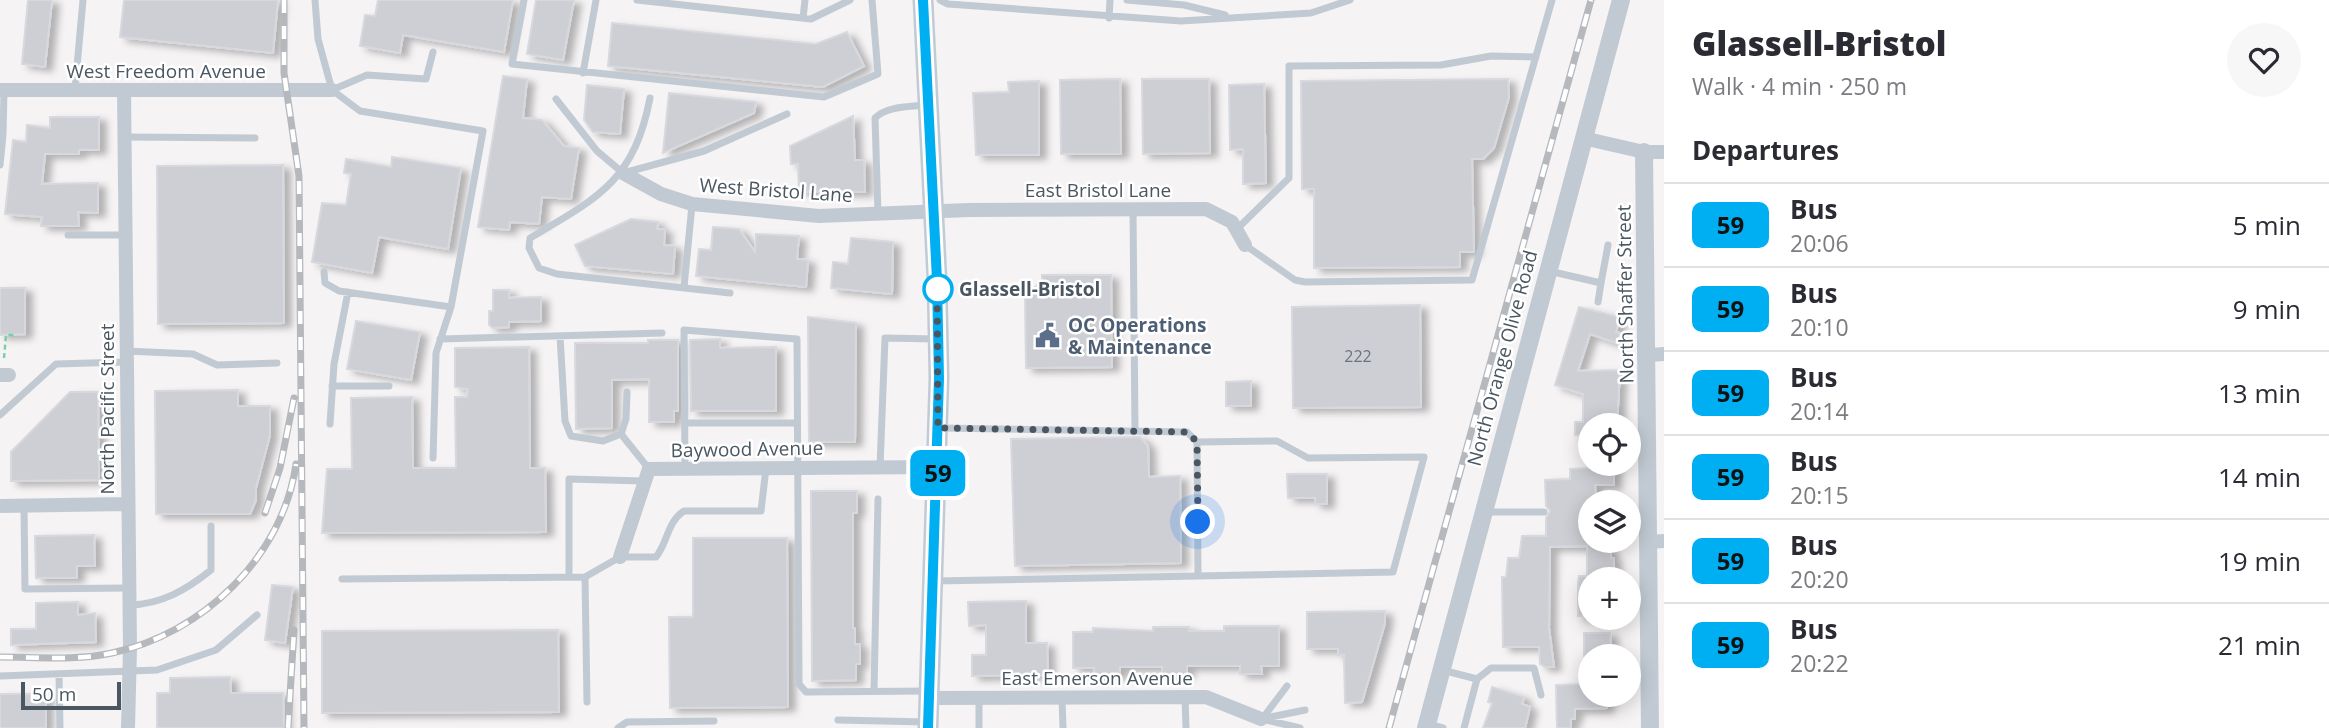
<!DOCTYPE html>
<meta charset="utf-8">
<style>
body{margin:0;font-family:"Open Sans",sans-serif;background:#f7f7f7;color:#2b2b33;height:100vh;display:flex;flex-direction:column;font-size:26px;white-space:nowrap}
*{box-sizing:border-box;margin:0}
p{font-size:23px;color:#7c7c81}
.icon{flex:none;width:38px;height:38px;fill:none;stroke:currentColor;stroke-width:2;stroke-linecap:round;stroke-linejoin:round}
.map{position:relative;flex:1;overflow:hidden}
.panel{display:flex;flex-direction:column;background:#fff;width:665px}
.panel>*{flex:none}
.badge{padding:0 14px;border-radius:10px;font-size:24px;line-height:46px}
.fabs{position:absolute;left:1578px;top:413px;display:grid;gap:14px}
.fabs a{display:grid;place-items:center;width:63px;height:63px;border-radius:50%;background:#fff;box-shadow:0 4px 18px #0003;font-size:35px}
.scale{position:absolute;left:21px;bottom:18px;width:100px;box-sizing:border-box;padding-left:7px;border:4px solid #4a5661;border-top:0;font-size:19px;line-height:24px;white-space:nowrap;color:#4a5661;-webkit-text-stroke:5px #fff;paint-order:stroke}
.you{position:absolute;width:35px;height:35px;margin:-18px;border:5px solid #fff;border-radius:50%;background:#1a73e8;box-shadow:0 0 0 10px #1a73e833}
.map>.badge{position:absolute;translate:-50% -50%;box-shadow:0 0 0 4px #fff}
h2{padding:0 28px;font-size:26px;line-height:63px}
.round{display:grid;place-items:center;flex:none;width:74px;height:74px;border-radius:37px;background:#f7f7f7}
.summary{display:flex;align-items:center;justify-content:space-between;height:119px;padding:0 28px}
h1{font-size:33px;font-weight:800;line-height:52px}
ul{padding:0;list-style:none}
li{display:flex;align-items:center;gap:21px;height:84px;padding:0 28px;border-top:2px solid #e1e1e2}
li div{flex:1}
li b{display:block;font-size:26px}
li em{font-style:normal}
li .badge{min-width:77px;font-weight:700;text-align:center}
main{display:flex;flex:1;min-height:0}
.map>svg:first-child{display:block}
</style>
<main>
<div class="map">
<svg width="1664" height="728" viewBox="0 0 1664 728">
<defs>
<filter id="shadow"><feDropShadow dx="7" dy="4" stdDeviation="3.5" flood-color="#0004"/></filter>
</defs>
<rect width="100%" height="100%" fill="#f5f3f3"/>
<!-- building -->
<path fill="#cdcfd5" stroke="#d7d9de" stroke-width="2" filter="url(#shadow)" d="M 28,0 L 52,0 L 45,67 L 22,64 Z
M 124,0 L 278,0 L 273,53 L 120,37 Z
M 378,0 L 513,0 L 504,52 L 403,35 L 400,53 L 360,46 L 365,15 L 375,16 Z
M 536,0 L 574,0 L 563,60 L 527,54 Z
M 612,23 L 816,44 L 847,32 L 864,66 L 823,87 L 608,66 Z
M 503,76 L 527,79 L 523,118 L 542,120 L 564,146 L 579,148 L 571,199 L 542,197 L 539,224 L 510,222 L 509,230 L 478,227 Z
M 1120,79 L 1121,154 L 1061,154 L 1060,80 Z
M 1142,79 L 1209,79 L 1210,153 L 1143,154 Z
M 1508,79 L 1509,97 L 1494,148 L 1483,159 L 1472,159 L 1474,252 L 1460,252 L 1460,267 L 1314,268 L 1314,189 L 1302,189 L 1301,81 Z
M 1039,81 L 1039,155 L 976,155 L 973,93 L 1009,92 L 1008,82 Z
M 1264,84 L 1266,183 L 1243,184 L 1243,149 L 1230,150 L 1229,85 Z
M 587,85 L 624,89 L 620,134 L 593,132 L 584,120 Z
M 669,93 L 756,102 L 754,113 L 663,153 Z
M 853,116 L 855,160 L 864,160 L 865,192 L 799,191 L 798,164 L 791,164 L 790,146 Z
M 50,117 L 99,117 L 99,150 L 79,150 L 79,154 L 45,154 L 42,184 L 98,183 L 98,213 L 78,212 L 79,226 L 41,226 L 42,217 L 5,214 L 13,140 L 26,142 L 27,125 L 50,128 Z
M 392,157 L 461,168 L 448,249 L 379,237 L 372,273 L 312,262 L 322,203 L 346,205 L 351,174 L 344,173 L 346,159 L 391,167 Z
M 283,165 L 284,323 L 158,324 L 157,166 Z
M 631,219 L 658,222 L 657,229 L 665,229 L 664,245 L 675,246 L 673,274 L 585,266 L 575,245 Z
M 713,227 L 739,229 L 755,252 L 756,234 L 799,236 L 797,259 L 808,260 L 806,287 L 696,276 L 699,249 L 711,250 Z
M 851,238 L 893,242 L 892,294 L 831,288 L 833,262 L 848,264 Z
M 1042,275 L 1111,275 L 1112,367 L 1026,368 L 1025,294 L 1029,294 L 1042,280 Z
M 0,288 L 25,288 L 25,334 L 0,335 Z
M 493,290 L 509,290 L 509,298 L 541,297 L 541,321 L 509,322 L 509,327 L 493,328 L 489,325 L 489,311 L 493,311 Z
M 1420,305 L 1421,407 L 1293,408 L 1292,307 Z
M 1579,307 L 1620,317 L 1616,332 L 1620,333 L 1617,343 L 1590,334 L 1578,371 L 1620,370 L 1617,425 L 1591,425 L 1591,435 L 1575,435 L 1575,422 L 1583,422 L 1583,394 L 1555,385 Z
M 808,317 L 856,323 L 855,442 L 809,442 Z
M 356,321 L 420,332 L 411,380 L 347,369 Z
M 720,339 L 720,348 L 776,347 L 776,411 L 691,411 L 690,340 Z
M 648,340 L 678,340 L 678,411 L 674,411 L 674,422 L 649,422 L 649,379 L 612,380 L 612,428 L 576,429 L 575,343 L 648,343 Z
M 529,347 L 530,468 L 545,468 L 546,532 L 322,533 L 327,469 L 352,469 L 351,398 L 412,397 L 413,468 L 456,468 L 455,397 L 467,397 L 468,389 L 455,387 L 455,348 Z
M 1251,381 L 1251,406 L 1226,406 L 1226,382 Z
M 238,390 L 238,406 L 270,406 L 270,435 L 256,488 L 256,500 L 250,514 L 156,514 L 155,391 Z
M 70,392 L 98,392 L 99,480 L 11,481 L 11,452 Z
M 1140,437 L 1148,446 L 1149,477 L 1180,476 L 1181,563 L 1015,566 L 1011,439 Z
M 1592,464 L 1614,464 L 1614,485 L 1595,485 L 1596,502 L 1591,502 L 1591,541 L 1606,541 L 1606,549 L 1611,549 L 1611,558 L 1614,558 L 1614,579 L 1591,579 L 1591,616 L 1578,616 L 1578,583 L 1579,576 L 1587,576 L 1587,546 L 1550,547 L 1549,628 L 1554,667 L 1545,667 L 1540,664 L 1539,647 L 1503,647 L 1502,577 L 1506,577 L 1508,558 L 1519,558 L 1522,536 L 1546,536 L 1546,518 L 1550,511 L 1546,506 L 1545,480 L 1570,479 L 1570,469 L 1593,468 Z
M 1287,474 L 1327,474 L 1327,504 L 1315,504 L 1315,498 L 1288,498 Z
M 811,491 L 857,491 L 857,513 L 853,513 L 853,628 L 855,628 L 855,644 L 860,644 L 860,664 L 856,664 L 856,680 L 812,681 Z
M 94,535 L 95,566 L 77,566 L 77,578 L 36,578 L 35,536 Z
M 693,538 L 787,538 L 788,707 L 670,708 L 669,617 L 693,617 Z
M 272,585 L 293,587 L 285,643 L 265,640 Z
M 1026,601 L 1026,643 L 1047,643 L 1048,675 L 972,676 L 972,655 L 986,655 L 986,625 L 969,626 L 968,602 Z
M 78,602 L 78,615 L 95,613 L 96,642 L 11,645 L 11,629 L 36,629 L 36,603 Z
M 1385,611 L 1385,623 L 1362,702 L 1345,703 L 1344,655 L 1338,655 L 1338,649 L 1307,649 L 1307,612 Z
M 1224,626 L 1279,626 L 1279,666 L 1261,666 L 1262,674 L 1240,674 L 1240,666 L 1187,666 L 1187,674 L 1162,675 L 1162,667 L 1120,667 L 1120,675 L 1094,675 L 1094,668 L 1073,668 L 1073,632 L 1093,632 L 1093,628 L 1153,631 L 1153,627 L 1189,627 L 1189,631 L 1224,631 Z
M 558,630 L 559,712 L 322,713 L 322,631 Z
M 1584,633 L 1610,633 L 1612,656 L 1584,656 Z
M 230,677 L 231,693 L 283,693 L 284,728 L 157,728 L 157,693 L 170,693 L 170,678 Z
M 1591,684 L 1591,695 L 1607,695 L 1607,708 L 1575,709 L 1575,719 L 1571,719 L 1571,728 L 1557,728 L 1556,685 Z
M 1492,687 L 1524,697 L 1522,704 L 1530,707 L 1525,728 L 1483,728 L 1492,703 L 1488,702 Z
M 0,694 L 46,694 L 46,728 L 0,728 Z"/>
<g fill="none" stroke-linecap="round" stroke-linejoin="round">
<!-- path -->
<path stroke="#7ad0a6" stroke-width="2.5" stroke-dasharray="5 3.5" stroke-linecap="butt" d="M 4,358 L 6,335 L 16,335"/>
<!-- service -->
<path stroke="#c1cad2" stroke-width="7" d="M 315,0 L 318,39 L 332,90 L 360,111 L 483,131 L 451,307 L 339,291 L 325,283 L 324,272
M 524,0 L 512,64 L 824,97 L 878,74 L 872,0
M 637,0 L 811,19 L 850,0
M 940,0 L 948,4 L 1181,21 L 1311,13 L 1350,0
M 1127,0 L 1184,5 L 1225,15
M 803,18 L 805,0
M 1109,18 L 1110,0
M 583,73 L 596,0
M 75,89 L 83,0
M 332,90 L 367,75 L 426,79 L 433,52
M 650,98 C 634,181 598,198 530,238 L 529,248 L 539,268 L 557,274 L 730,293
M 556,99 L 597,151 L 623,173
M 0,135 L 3,135 L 4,90
M 125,137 L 255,138
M 0,165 L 3,135
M 627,172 L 704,151 L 787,114
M 1133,209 L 1135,431
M 878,214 L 875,118 C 887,106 909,107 924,105
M 1237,229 L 1289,178 L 1289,66 L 1441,65 L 1491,56 L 1536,57
M 68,235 L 124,235
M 1245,245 L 1295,280 L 1305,282 L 1472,280 L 1552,0
M 1549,271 L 1601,283 L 1598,302
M 1601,283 L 1608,245
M 684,287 L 692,205
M 560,336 L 565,421 L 571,436 L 603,441 L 621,434 L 626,419 L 627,392
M 440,339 L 662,333
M 126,351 L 193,354 L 217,365 L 277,363
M 332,386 L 389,386
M 0,415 L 56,364 L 126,362
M 685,423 L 797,423
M 330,424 L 334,364 L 348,292
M 621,434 L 649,469
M 1197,442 L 1277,441 L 1308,458 L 1424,457 L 1393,572 L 1198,576
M 433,458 L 436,353 L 451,307
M 880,467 L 885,338 L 937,339
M 685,469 L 684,330 L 797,339 L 799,684 L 806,692 L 928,691
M 24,506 L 25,589 L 129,588
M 1484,512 L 1544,512
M 569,577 L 569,479 L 644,481
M 585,577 L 587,702
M 342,579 L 585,577 L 620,557 L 656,557 C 668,542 667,522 684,511 L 761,511 L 766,468
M 934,581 L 1198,576 L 1197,442 L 1187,432 L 939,428
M 130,605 C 162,604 186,590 211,570 L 211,526
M 1442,670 L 1477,679 L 1464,728
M 59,674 L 60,728
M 0,676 L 157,670 L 216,650 L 257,615
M 1477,679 L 1491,668 L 1534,668 L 1541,695
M 874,691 L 878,499
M 1185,697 L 1186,728
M 979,698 L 979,728
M 1062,698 L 1063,728
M 1261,719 L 1305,710
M 1262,719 L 1287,686
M 838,720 L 927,722
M 1266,720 L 1300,728
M 1428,724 L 1443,728
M 618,728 L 627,722 L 714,721"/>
<!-- minor -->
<path stroke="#c1cad2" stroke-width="14" d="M 0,90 L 332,90
M 124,90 L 130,648 L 128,728
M 1583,138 L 1644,152 L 1664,152
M 623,173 L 661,194 L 692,204 L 819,216 L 969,210 L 1206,209 L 1232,222 L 1245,245
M 1648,355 L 1664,354
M 0,375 L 9,375
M 0,506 L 127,504
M 1649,542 L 1664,541
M 620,557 L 649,469 L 938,467
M 929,698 L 1206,697 L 1261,719"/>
<!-- tertiary -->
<path stroke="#c1cad2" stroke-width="18" d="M 1644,152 L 1650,728
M 1426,728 L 1621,0"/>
<!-- secondary -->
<path stroke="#c1cbd6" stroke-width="21" d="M 923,0 L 937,280 L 939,378 L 928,728"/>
<defs>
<path id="rail" d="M 284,0 L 284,73 L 299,176 L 304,728
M 265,513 L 280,468 L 294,398
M 0,657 C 37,657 76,661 112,653 C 202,634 283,557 296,464
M 288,728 L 294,630
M 1389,728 L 1591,0"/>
</defs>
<!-- rail casing -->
<use href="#rail" stroke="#b5b8bd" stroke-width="7"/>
<!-- rail -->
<use href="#rail" stroke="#fff" stroke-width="4.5" stroke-dasharray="13" stroke-linecap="butt"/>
</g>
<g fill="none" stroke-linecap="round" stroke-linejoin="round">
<defs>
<path id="line" d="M 923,0 L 937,280 L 939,378 L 928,728"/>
</defs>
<!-- line casing -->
<use href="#line" stroke="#fff" stroke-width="16"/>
<!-- line -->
<use href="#line" stroke="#00aff2" stroke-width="10"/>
<!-- walk -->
<path stroke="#4a5661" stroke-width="7" stroke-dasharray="0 12.6" d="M 938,289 L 937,280 L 938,428 L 1187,432 L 1197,442 L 1198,522"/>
</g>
<!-- icons -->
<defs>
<symbol id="civic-bare" viewBox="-9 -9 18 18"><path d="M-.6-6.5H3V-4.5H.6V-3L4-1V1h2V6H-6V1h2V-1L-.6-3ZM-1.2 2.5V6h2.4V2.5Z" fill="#5c6f8a" stroke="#fff" stroke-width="2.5" paint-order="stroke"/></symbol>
</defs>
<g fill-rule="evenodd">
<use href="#civic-bare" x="1030" y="318" width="35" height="35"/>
</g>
<!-- markers -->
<circle fill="#fff" stroke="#00aff2" stroke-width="3.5" cx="938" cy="289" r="14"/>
<g text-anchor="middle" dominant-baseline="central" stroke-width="5" stroke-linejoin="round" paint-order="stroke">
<!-- number labels -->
<g font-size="16" fill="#6b747e">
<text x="1358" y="356">222</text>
</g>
<!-- street labels -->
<g font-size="19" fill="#4a5661" stroke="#fff">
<text x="166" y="71">West Freedom Avenue</text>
<text transform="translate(776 190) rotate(4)">West Bristol Lane</text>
<text x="1098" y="190">East Bristol Lane</text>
<text transform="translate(1625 294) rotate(-91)">North Shaffer Street</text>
<text transform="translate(1502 358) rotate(-75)">North Orange Olive Road</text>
<text transform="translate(107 409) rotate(-90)">North Pacific Street</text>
<text transform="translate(747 449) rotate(-1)">Baywood Avenue</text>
<text x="1097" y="678">East Emerson Avenue</text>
</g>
<!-- stop labels -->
<g font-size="19" font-weight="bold" fill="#4a5661" stroke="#fff" text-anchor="start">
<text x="959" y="289">Glassell-Bristol</text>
</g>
<!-- service labels -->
<g font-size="19" font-weight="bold" fill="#4e5e75" stroke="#fff" text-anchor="start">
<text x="1068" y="325">OC Operations<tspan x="1068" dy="22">&amp; Maintenance</tspan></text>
</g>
</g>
</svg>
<div class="fabs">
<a><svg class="icon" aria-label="locate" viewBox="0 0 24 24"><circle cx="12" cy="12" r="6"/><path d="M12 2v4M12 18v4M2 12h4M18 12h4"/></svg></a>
<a><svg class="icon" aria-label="layers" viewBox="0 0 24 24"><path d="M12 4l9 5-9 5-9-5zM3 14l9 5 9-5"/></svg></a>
<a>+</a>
<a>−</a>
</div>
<div class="scale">50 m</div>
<div class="you" style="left:1198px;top:522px"></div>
<b class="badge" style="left:938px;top:473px;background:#00aff2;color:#111">59</b>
</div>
<section class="panel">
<div class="summary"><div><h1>Glassell-Bristol</h1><p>Walk · 4 min · 250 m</p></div><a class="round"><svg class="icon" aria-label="heart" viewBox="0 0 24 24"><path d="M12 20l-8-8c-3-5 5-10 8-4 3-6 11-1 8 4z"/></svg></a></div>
<h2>Departures</h2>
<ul>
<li><span class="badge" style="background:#00aff2;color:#111">59</span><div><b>Bus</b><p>20:06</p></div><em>5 min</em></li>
<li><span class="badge" style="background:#00aff2;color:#111">59</span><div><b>Bus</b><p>20:10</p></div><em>9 min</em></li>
<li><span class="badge" style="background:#00aff2;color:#111">59</span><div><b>Bus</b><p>20:14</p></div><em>13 min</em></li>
<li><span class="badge" style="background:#00aff2;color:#111">59</span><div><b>Bus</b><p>20:15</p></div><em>14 min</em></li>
<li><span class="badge" style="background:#00aff2;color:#111">59</span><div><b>Bus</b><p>20:20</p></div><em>19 min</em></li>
<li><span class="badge" style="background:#00aff2;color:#111">59</span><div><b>Bus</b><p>20:22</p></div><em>21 min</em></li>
</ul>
</section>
</main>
